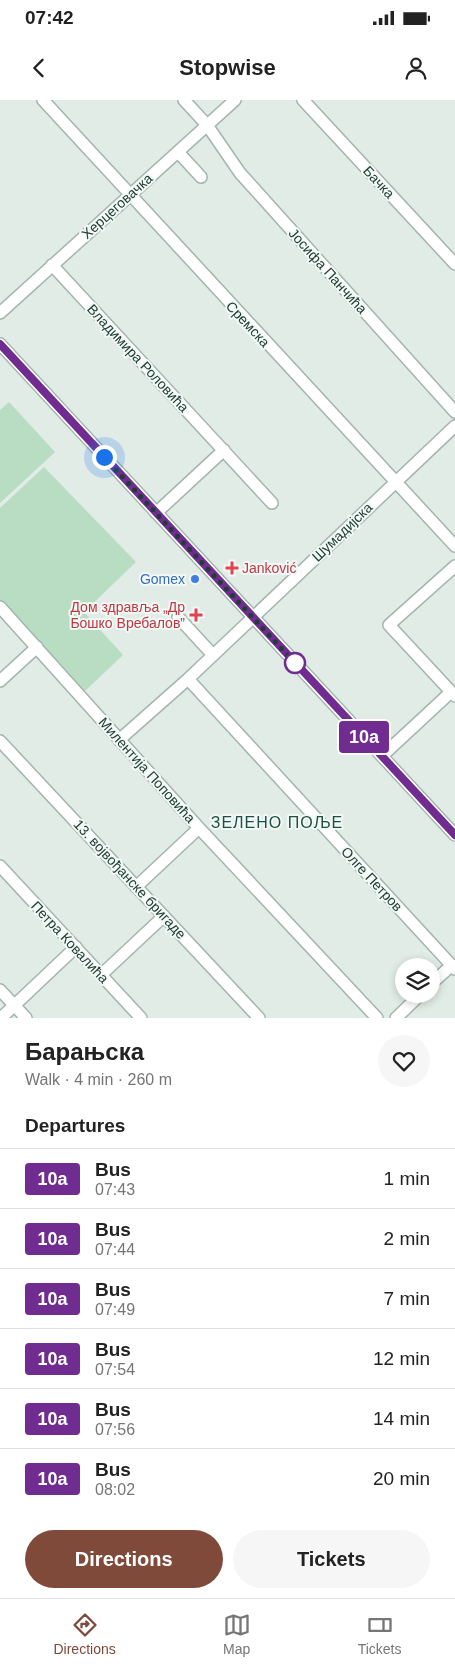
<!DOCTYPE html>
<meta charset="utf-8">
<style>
body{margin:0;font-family:Helvetica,sans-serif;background:#f6f6f6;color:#222;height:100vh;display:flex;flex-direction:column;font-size:19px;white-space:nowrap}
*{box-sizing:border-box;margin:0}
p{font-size:16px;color:#767676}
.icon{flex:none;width:28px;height:28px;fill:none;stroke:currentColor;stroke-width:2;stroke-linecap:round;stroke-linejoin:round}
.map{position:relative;height:918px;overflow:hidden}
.panel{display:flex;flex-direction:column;background:#fff;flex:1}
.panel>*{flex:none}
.badge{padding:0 10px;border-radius:4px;font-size:18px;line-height:32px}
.tools{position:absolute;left:395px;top:858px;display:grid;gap:10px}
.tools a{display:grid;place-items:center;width:45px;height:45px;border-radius:50%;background:#fff;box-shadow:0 2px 8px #0003;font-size:25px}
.you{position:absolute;width:25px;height:25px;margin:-12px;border:4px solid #fff;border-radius:50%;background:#1a73e8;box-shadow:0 0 0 8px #1a73e833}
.map>.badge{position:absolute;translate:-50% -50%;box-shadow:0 0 0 2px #fff}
h2{padding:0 25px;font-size:19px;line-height:45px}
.round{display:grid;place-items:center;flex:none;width:52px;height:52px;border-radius:26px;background:#f6f6f6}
.headline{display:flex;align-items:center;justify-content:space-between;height:85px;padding:0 25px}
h1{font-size:24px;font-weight:800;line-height:38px}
.action{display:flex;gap:10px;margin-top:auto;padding:10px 25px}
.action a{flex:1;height:58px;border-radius:30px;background:#804a3a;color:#fff;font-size:20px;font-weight:800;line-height:58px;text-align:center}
.action a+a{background:#f6f6f6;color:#222}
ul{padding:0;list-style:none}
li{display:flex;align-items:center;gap:15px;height:60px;padding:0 25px;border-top:1px solid #e0e0e0}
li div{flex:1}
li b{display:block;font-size:19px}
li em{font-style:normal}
li .badge{min-width:55px;font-weight:700;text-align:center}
.status{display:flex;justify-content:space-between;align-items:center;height:35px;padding:0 25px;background:#fff;direction:ltr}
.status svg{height:14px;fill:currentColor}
header{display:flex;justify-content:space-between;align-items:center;height:65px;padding:0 25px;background:#fff;font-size:22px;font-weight:800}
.menu{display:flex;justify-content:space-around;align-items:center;height:70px;border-top:1px solid #e0e0e0;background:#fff;font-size:14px;color:#767676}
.menu a{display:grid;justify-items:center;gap:2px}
.menu .selected{color:#804a3a}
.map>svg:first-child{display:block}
</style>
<div class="status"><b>07:42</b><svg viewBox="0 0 49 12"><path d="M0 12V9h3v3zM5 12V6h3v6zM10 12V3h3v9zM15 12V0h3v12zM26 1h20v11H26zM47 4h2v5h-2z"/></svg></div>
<header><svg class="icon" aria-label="back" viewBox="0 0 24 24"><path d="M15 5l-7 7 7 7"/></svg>Stopwise<svg class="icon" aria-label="person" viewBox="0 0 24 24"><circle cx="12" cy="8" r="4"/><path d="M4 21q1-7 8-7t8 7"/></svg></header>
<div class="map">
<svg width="455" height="918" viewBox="0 0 455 918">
<rect width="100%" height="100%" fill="#e1ece7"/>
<!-- green -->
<path fill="#b9ddc2" d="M 9,302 L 55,352 L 0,403 L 0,310 Z
M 44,367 L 136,462 L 84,512 L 123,555 L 84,592 L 0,501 L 0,408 Z"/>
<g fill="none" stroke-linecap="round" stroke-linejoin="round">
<defs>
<path id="minor" d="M 43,0 L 455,446
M 184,0 L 207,25 L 240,73 L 455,312
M 303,0 L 455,164
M 178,52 L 201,77
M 52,165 L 272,403
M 0,213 L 235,0
M 0,244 L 455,735
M 156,413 L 224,350
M 455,466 L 389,525 L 455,596
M 0,507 L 199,728 L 377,918
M 178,517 L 213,555
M 188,579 L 455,869
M 0,581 L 37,547
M 119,640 L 188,579 L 455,326
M 0,641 L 259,918
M 382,656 L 451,592
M 0,766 L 141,918
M 136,787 L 199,728
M 101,875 L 164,816
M 431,884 L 452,865
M 0,890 L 26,918
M 1,918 L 76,847
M 396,918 L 421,894"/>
</defs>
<!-- minor casing -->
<use href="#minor" stroke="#a4b4ae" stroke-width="14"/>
<!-- minor -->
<use href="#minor" stroke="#fff" stroke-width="11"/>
</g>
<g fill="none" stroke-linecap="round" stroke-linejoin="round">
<defs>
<path id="line" d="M 0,244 L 455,735"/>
</defs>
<!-- line casing -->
<use href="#line" stroke="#fff" stroke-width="11"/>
<!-- line -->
<use href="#line" stroke="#702c91" stroke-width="8"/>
<!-- walk -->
<path stroke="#213d35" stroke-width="5" stroke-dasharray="0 9" d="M 104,357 L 295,563"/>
</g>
<!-- markers -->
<g fill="#e0444e" stroke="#f1f8f5" stroke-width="2">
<path d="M229.5 460.5h5v5h5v5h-5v5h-5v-5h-5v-5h5z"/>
<path d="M193.5 507.5h5v5h5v5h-5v5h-5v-5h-5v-5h5z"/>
</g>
<circle fill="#3f7fe0" stroke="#f1f8f5" stroke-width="2" cx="195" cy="479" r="5"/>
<circle fill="#fff" stroke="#702c91" stroke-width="2.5" cx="295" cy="563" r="10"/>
<g text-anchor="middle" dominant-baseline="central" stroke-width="4" stroke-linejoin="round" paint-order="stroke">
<!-- street labels -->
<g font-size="14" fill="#213d35" stroke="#f1f8f5">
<text transform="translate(379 82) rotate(47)">Бачка</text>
<text transform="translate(117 106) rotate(-42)">Херцеговачка</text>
<text transform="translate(328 171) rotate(48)">Јосифа Панчића</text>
<text transform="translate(248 224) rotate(47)">Сремска</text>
<text transform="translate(138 258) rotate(47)">Владимира Роловића</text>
<text transform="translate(342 432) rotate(-44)">Шумадијска</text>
<text transform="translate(147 670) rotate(48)">Милентија Поповића</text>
<text transform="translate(130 779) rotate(47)">13. војвођанске бригаде</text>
<text transform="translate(372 779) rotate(47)">Олге Петров</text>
<text transform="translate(70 842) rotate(47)">Петра Ковалића</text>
</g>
<!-- health labels -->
<g font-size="14" fill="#be3a42" stroke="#f1f8f5" text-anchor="start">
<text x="242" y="468">Janković</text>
<text x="185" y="507" text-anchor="end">Дом здравља „Др<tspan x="185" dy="16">Бошко Вребалов”</tspan></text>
</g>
<!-- shop labels -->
<g font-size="14" fill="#366cbe" stroke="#f1f8f5" text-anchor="end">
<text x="185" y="479">Gomex</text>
</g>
<!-- quarter labels -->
<g font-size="16" letter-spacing="1" fill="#1d4f42" stroke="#f1f8f5">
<text x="277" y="722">ЗЕЛЕНО ПОЉЕ</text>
</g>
</g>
</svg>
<div class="tools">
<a><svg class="icon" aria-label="layers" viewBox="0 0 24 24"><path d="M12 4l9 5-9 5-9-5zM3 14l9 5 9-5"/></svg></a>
</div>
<div class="you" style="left:104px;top:357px"></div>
<b class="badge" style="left:364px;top:637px;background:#702c91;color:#fff">10а</b>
</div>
<section class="panel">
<div class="headline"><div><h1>Барањска</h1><p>Walk · 4 min · 260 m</p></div><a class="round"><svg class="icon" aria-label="heart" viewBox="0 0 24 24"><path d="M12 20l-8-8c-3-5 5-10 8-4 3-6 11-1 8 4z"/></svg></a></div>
<h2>Departures</h2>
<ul>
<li><span class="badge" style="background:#702c91;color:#fff">10а</span><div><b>Bus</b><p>07:43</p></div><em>1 min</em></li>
<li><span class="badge" style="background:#702c91;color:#fff">10а</span><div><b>Bus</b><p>07:44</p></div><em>2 min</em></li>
<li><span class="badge" style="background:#702c91;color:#fff">10а</span><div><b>Bus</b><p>07:49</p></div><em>7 min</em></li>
<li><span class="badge" style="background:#702c91;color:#fff">10а</span><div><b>Bus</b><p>07:54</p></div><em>12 min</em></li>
<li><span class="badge" style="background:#702c91;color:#fff">10а</span><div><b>Bus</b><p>07:56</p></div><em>14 min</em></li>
<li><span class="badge" style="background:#702c91;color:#fff">10а</span><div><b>Bus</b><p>08:02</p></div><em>20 min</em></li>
</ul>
<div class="action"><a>Directions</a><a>Tickets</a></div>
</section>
<nav class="menu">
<a class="selected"><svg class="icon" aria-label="directions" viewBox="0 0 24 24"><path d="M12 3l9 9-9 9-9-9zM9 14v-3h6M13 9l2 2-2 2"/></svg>Directions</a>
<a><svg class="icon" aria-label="map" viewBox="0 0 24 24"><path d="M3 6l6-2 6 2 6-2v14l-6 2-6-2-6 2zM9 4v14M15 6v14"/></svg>Map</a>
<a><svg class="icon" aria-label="tickets" viewBox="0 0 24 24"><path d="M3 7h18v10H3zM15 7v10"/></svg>Tickets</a>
</nav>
